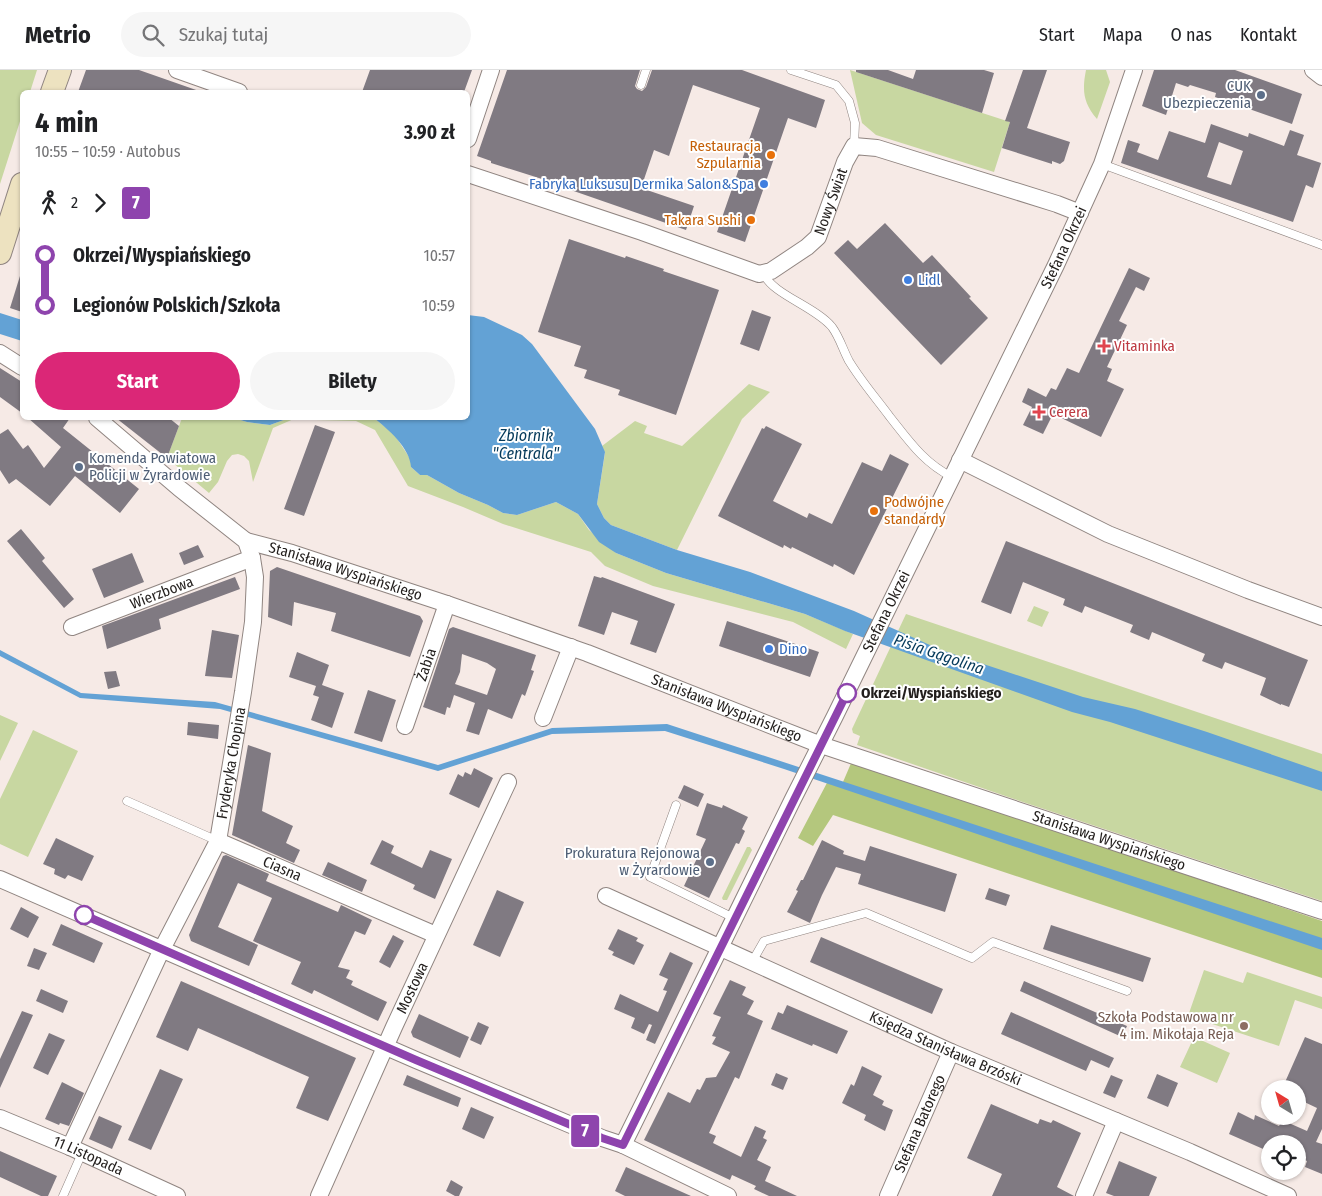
<!DOCTYPE html>
<html lang="pl">
<meta charset="utf-8">
<style>
body{margin:0;font-family:"Fira Sans Condensed",sans-serif;background:#f6f6f6;color:#202124;height:100vh;display:flex;flex-direction:column;font-size:19px;white-space:nowrap}
*{box-sizing:border-box;margin:0}
p{font-size:16px;color:#757577}
.icon{flex:none;width:28px;height:28px;fill:none;stroke:currentColor;stroke-width:2;stroke-linecap:round;stroke-linejoin:round}
.map{position:relative;flex:1;overflow:hidden}
.side{position:absolute;left:20px;top:20px;width:450px;height:330px;display:flex;flex-direction:column;background:#fff;border-radius:8px;box-shadow:0 1px 4px #0004}
.side>*{flex:none}
.badge{padding:0 10px;border-radius:4px;font-size:18px;line-height:32px}
.needle{width:32px;rotate:323deg}
.controls{position:absolute;left:1261px;top:1010px;display:grid;gap:10px}
.controls a{display:grid;place-items:center;width:45px;height:45px;border-radius:50%;background:#fff;box-shadow:0 1px 4px #0004;font-size:25px}
.map>.badge{position:absolute;translate:-50% -50%;box-shadow:0 0 0 2px #fff}
.legs{display:flex;align-items:center;gap:8px;height:55px;padding:0 15px;font-size:16px}
.legs p{margin-inline-start:auto}
.head{display:flex;align-items:center;justify-content:space-between;height:85px;padding:0 15px}
h1{font-size:28px;font-weight:700;line-height:38px}
.primary-button{display:flex;gap:10px;margin-top:auto;padding:10px 15px}
.primary-button a{flex:1;height:58px;border-radius:30px;background:#db2777;color:#fff;font-size:20px;font-weight:700;line-height:58px;text-align:center}
.primary-button a+a{background:#f6f6f6;color:#202124}
ul{padding:0 15px;list-style:none}
li{display:flex;align-items:center;gap:18px;height:50px;font-size:19px}
li i{display:grid;place-items:center;width:8px;height:100%;margin:0 6px;background:currentColor}
li i::after{content:'';width:12px;height:12px;margin:-6px;border:4px solid;border-radius:50%;background:#fff}
li p{margin-inline-start:auto}
li:first-child i{background:linear-gradient(#0000 50%,currentColor 0)}
li:last-child i{background:linear-gradient(currentColor 50%,#0000 0)}
header{display:flex;align-items:center;gap:30px;box-sizing:border-box;height:70px;padding:0 25px;background:#fff;border-bottom:1px solid #e0e0e0}
header strong{font-size:24px}
nav{display:flex;gap:28px;margin-inline-start:auto;font-size:18px}
.search{width:350px;height:45px;background:#f6f6f6;display:flex;align-items:center;gap:12px;box-sizing:border-box;padding:0 18px;border-radius:28px;color:#757577;font-size:19px}
.map>svg:first-child{display:block}
</style>
<header>
<strong>Metrio</strong>
<div class="search"><svg class="icon" aria-label="search" viewBox="0 0 24 24"><circle cx="10" cy="10" r="6"/><path d="M15 15l6 6"/></svg>Szukaj tutaj</div>
<nav><a>Start</a><a>Mapa</a><a>O nas</a><a>Kontakt</a></nav>
</header>
<div class="map">
<svg width="1322" height="1126" viewBox="0 0 1322 1126">
<rect width="100%" height="100%" fill="#f6eae6"/>
<!-- green -->
<path fill="#c8d7a1" d="M 0,0 L 37,0 L 30,22 L 22,22 L 22,45 L 0,114 Z
M 850,0 L 1010,52 L 994,102 L 876,65 L 862,53 Z
M 1086,0 L 1106,0 L 1110,12 L 1097,49 C 1083,33 1082,20 1086,0 Z
M 749,314 L 770,322 L 742,349 L 677,480 L 611,455 L 604,448 L 597,434 L 605,383 L 602,376 L 635,351 L 647,356 L 644,363 L 682,376 Z
M 182,348 L 234,348 L 247,352 L 270,355 L 289,348 L 296,348 L 273,358 L 253,412 L 249,391 L 244,386 L 238,384 L 232,385 L 227,391 L 218,412 L 209,423 L 167,388 Z
M 316,348 L 374,348 L 394,364 L 411,390 L 411,397 L 420,405 L 427,405 L 459,423 L 488,435 L 503,443 L 517,445 L 556,432 L 578,444 L 589,460 L 616,483 L 666,503 L 805,544 L 853,564 L 846,579 L 793,552 L 653,516 L 605,496 L 591,482 L 503,454 L 463,437 L 408,416 L 375,360 L 356,351 L 316,350 Z
M 1034,536 L 1049,542 L 1042,557 L 1027,551 Z
M 906,544 L 1322,684 L 1322,831 L 1014,729 L 857,675 L 860,666 L 853,663 L 852,659 Z
M 0,645 L 18,653 L 0,691 Z
M 33,660 L 78,681 L 28,787 L 0,774 L 0,729 Z
M 747,777 L 750,777 L 752,780 L 727,830 L 723,830 L 722,828 Z
M 1204,900 L 1243,913 L 1247,902 L 1322,927 L 1322,939 L 1295,930 L 1279,976 L 1188,946 Z
M 1194,967 L 1230,983 L 1217,1013 L 1180,997 Z"/>
<!-- forest -->
<path fill="#b4c77d" d="M 852,691 L 1322,851 L 1322,908 L 833,745 L 813,776 L 798,768 L 829,709 L 843,712 Z"/>
<!-- water -->
<path fill="#63a2d5" d="M 0,243 L 22,250 L 22,271 L 0,264 Z
M 468,245 L 484,247 L 522,265 L 532,274 L 595,359 L 605,382 L 597,434 L 604,448 L 611,455 L 677,480 L 750,502 L 854,541 L 941,580 L 1083,627 L 1135,639 L 1207,662 L 1322,702 L 1322,721 L 1110,652 L 1072,642 L 845,561 L 805,544 L 666,503 L 616,483 L 599,472 L 578,444 L 556,432 L 517,445 L 503,443 L 488,435 L 459,423 L 427,405 L 420,405 L 411,397 C 410,378 388,359 374,348 L 468,348 Z
M 234,348 L 289,348 L 270,355 L 247,352 Z
M 0,580 L 81,623 L 215,632 L 438,695 L 552,658 L 667,654 L 1322,868 L 1322,880 L 784,699 L 665,661 L 552,664 L 438,701 L 220,639 L 80,628 L 0,586 Z"/>
<!-- building -->
<path fill="#807a82" fill-rule="evenodd" d="M 86,0 L 139,0 L 199,21 L 198,22 L 78,22 Z
M 370,0 L 472,0 L 464,22 L 362,22 Z
M 507,0 L 640,0 L 635,16 L 637,19 L 642,21 L 646,17 L 652,0 L 742,0 L 825,30 L 816,58 L 788,48 L 745,172 L 717,162 L 760,38 L 693,15 L 669,86 L 654,80 L 641,118 L 694,136 L 686,160 L 542,110 L 542,109 L 491,93 L 491,91 L 477,86 Z
M 856,0 L 888,0 L 913,9 L 916,0 L 984,0 L 994,3 L 982,43 L 856,2 Z
M 1023,0 L 1047,0 L 1027,58 L 1070,72 L 1064,91 L 1060,94 L 1052,91 L 1052,94 L 1002,78 L 1010,52 L 1005,51 Z
M 1154,0 L 1235,0 L 1302,24 L 1292,54 L 1215,27 L 1216,23 L 1190,15 L 1188,17 L 1176,13 L 1166,45 L 1142,36 Z
M 1211,54 L 1248,67 L 1249,63 L 1284,76 L 1290,60 L 1304,65 L 1297,85 L 1321,93 L 1313,118 L 1306,115 L 1293,152 L 1121,93 L 1128,70 L 1140,74 L 1137,82 L 1158,90 L 1169,61 L 1205,73 ZM 1219,72 L 1243,81 L 1231,115 L 1207,107 Z
M 885,153 L 923,193 L 932,185 L 971,227 L 969,228 L 988,248 L 941,295 L 834,183 L 848,170 L 857,179 Z
M 569,169 L 625,188 L 626,186 L 664,199 L 663,201 L 719,220 L 676,345 L 618,325 L 620,320 L 584,308 L 587,300 L 574,296 L 581,276 L 538,262 Z
M 1129,198 L 1150,208 L 1144,221 L 1136,217 L 1119,251 L 1127,255 L 1107,297 L 1112,299 L 1107,311 L 1124,319 L 1101,367 L 1053,344 L 1043,364 L 1023,355 L 1032,337 L 1022,332 L 1028,318 L 1046,327 L 1051,318 L 1056,320 L 1067,298 L 1079,303 Z
M 20,206 L 22,206 L 22,242 L 10,238 Z
M 752,240 L 771,247 L 759,281 L 740,274 Z
M 0,298 L 22,312 L 22,343 L 0,327 Z
M 28,348 L 70,348 L 63,358 L 139,419 L 120,443 L 75,406 L 50,436 L 16,409 L 9,414 L 0,400 L 0,364 L 8,359 L 23,379 L 28,375 L 44,398 L 61,377 Z
M 116,348 L 169,348 L 179,356 L 167,388 Z
M 315,355 L 335,362 L 304,446 L 284,439 Z
M 766,356 L 802,374 L 773,431 L 807,448 L 809,443 L 832,454 L 862,392 L 882,401 L 890,384 L 909,394 L 854,505 L 834,494 L 833,497 L 792,477 L 791,479 L 784,475 L 783,478 L 718,446 L 762,358 L 764,359 Z
M 21,459 L 45,488 L 42,491 L 74,529 L 64,538 L 7,471 Z
M 1006,471 L 1308,590 L 1289,637 L 1281,634 L 1281,635 L 1260,625 L 1266,608 L 1225,592 L 1222,599 L 1202,591 L 1205,584 L 1152,562 L 1149,570 L 1130,562 L 1133,555 L 1085,536 L 1082,543 L 1063,535 L 1065,529 L 1023,512 L 1011,544 L 981,532 Z
M 198,475 L 204,487 L 184,495 L 179,483 Z
M 132,483 L 144,512 L 104,528 L 92,499 Z
M 277,497 L 420,546 L 423,551 L 410,587 L 331,561 L 336,543 L 294,532 L 292,556 L 268,547 L 270,501 Z
M 594,506 L 601,508 L 602,507 L 675,534 L 656,583 L 630,574 L 638,551 L 612,542 L 604,565 L 578,556 Z
M 235,507 L 240,519 L 159,549 L 161,559 L 107,579 L 102,556 Z
M 727,551 L 819,582 L 810,607 L 719,576 Z
M 453,557 L 536,585 L 531,600 L 534,601 L 525,626 L 522,624 L 512,649 L 488,639 L 479,665 L 466,661 L 475,633 L 454,625 L 450,638 L 447,637 L 445,645 L 423,637 L 449,559 ZM 462,584 L 487,593 L 496,599 L 487,625 L 455,614 L 460,602 Z
M 212,560 L 239,565 L 232,608 L 205,606 Z
M 297,582 L 329,595 L 322,615 L 344,623 L 332,658 L 311,650 L 319,627 L 313,625 L 316,616 L 289,607 Z
M 116,601 L 120,616 L 108,619 L 104,602 Z
M 368,620 L 396,630 L 382,672 L 354,663 Z
M 188,652 L 219,655 L 218,669 L 187,665 Z
M 248,675 L 271,683 L 262,741 L 293,756 L 286,773 L 300,780 L 294,793 L 232,765 Z
M 474,698 L 493,708 L 479,738 L 449,724 L 458,704 L 463,707 L 465,702 L 471,705 Z
M 684,715 L 704,724 L 698,737 L 678,728 Z
M 707,733 L 722,738 L 723,735 L 748,747 L 742,759 L 745,761 L 739,774 L 736,773 L 709,828 L 684,816 L 706,769 L 696,765 Z
M 56,768 L 94,786 L 82,811 L 68,805 L 65,809 L 54,804 L 55,799 L 43,794 Z
M 382,770 L 394,776 L 391,783 L 422,798 L 430,780 L 452,789 L 435,829 L 413,819 L 415,815 L 370,794 Z
M 822,770 L 844,781 L 843,784 L 865,791 L 870,776 L 957,804 L 945,842 L 858,814 L 861,804 L 836,797 L 822,825 L 810,853 L 787,842 L 798,821 L 796,820 L 801,810 L 803,810 Z
M 226,785 L 269,804 L 266,811 L 338,842 L 341,835 L 372,850 L 365,865 L 355,861 L 338,897 L 350,900 L 346,908 L 353,911 L 351,915 L 387,932 L 378,951 L 314,920 L 312,924 L 291,914 L 301,892 L 253,871 L 272,828 L 238,813 L 218,857 L 258,875 L 249,896 L 191,871 L 189,865 L 223,786 Z
M 328,792 L 367,810 L 362,822 L 322,805 Z
M 989,818 L 1010,825 L 1006,836 L 985,829 Z
M 497,820 L 524,832 L 500,887 L 473,875 Z
M 21,837 L 39,847 L 28,868 L 10,859 Z
M 61,854 L 103,873 L 94,893 L 52,875 Z
M 1051,855 L 1151,888 L 1143,912 L 1043,879 Z
M 618,859 L 638,868 L 636,871 L 644,875 L 634,895 L 612,885 L 614,882 L 608,879 Z
M 393,865 L 404,871 L 390,898 L 379,892 Z
M 821,867 L 943,919 L 932,944 L 810,892 Z
M 34,878 L 47,883 L 39,900 L 27,896 Z
M 670,882 L 693,893 L 655,974 L 646,970 L 652,955 L 649,954 L 644,964 L 631,958 L 635,948 L 614,939 L 620,924 L 658,942 L 667,921 L 663,920 L 668,909 L 659,905 Z
M 730,910 L 746,917 L 742,925 L 754,931 L 747,944 L 763,951 L 739,1009 L 735,1007 L 709,1063 L 716,1066 L 713,1073 L 741,1087 L 755,1056 L 766,1061 L 763,1068 L 767,1070 L 757,1090 L 771,1097 L 765,1111 L 797,1126 L 769,1126 L 754,1119 L 756,1116 L 732,1105 L 730,1110 L 644,1070 L 668,1022 L 690,1033 L 697,1019 L 700,1020 L 706,1008 L 716,1007 L 730,982 L 712,974 L 716,967 L 712,966 L 721,947 L 713,944 Z
M 181,911 L 356,988 L 328,1051 L 296,1038 L 309,1007 L 198,958 L 188,981 L 156,967 Z
M 1024,911 L 1127,956 L 1122,967 L 1020,921 Z
M 41,919 L 68,931 L 63,943 L 36,931 Z
M 787,935 L 848,961 L 837,984 L 813,974 L 812,976 L 771,959 L 778,942 L 783,944 Z
M 22,941 L 33,945 L 0,1018 L 0,989 Z
M 1011,942 L 1114,988 L 1109,998 L 1091,990 L 1086,1001 L 1001,964 Z
M 419,944 L 469,967 L 460,988 L 413,967 L 411,962 Z
M 478,952 L 489,957 L 481,975 L 470,970 Z
M 49,963 L 65,970 L 48,1005 L 33,998 Z
M 1305,967 L 1322,974 L 1322,1059 L 1316,1072 L 1322,1074 L 1322,1104 L 1305,1097 L 1307,1091 L 1298,1087 L 1298,1074 L 1270,1074 L 1270,1082 L 1229,1064 L 1238,1042 L 1254,1050 L 1255,1045 L 1279,1056 L 1282,1050 L 1307,1061 L 1317,1038 L 1298,1029 L 1298,1019 L 1282,1019 Z
M 862,996 L 882,1006 L 873,1025 L 884,1031 L 882,1035 L 893,1040 L 885,1061 L 864,1050 L 866,1045 L 842,1033 L 851,1014 L 854,1016 Z
M 160,999 L 183,1009 L 151,1080 L 128,1070 Z
M 776,1003 L 788,1008 L 783,1020 L 771,1015 Z
M 1157,1004 L 1178,1013 L 1168,1037 L 1147,1028 Z
M 407,1005 L 461,1028 L 458,1037 L 403,1015 Z
M 1111,1005 L 1123,1010 L 1115,1028 L 1103,1023 Z
M 62,1012 L 84,1023 L 69,1056 L 60,1053 L 59,1055 L 45,1049 Z
M 991,1034 L 1038,1054 L 1040,1049 L 1051,1053 L 1053,1050 L 1081,1063 L 1057,1117 L 1074,1126 L 992,1126 L 1002,1104 L 967,1088 Z
M 471,1037 L 494,1047 L 484,1069 L 462,1059 Z
M 99,1046 L 122,1056 L 112,1079 L 89,1069 Z
M 0,1081 L 57,1106 L 48,1126 L 41,1126 L 0,1107 Z
M 1119,1091 L 1157,1107 L 1149,1126 L 1114,1126 L 1106,1123 Z
M 626,1097 L 691,1126 L 625,1126 L 615,1121 Z
M 451,1110 L 463,1117 L 459,1126 L 455,1126 L 446,1121 Z"/>
<g fill="none" stroke-linecap="round" stroke-linejoin="round">
<defs>
<path id="lane" d="M 791,0 L 836,15 L 849,31 L 855,53 L 854,76
M 641,15 L 646,0
M 1102,94 L 1322,175
M 764,204 C 772,224 816,237 832,257 C 840,268 843,280 849,291 C 861,311 876,328 890,347 C 909,371 924,393 952,407
M 127,731 L 218,771
M 676,735 L 650,807 L 734,848
M 752,892 L 764,871 L 866,843 L 972,888 L 993,872 L 1127,921
M 63,1126 L 82,1083"/>
<g id="street">
<path d="M 177,0 L 239,22"/>
<path d="M 1313,0 L 1322,7"/>
<path d="M 468,69 L 491,0"/>
<path id="s1" d="M 468,104 L 642,162 L 759,204 L 771,201 L 807,177 L 818,167 L 845,92 L 854,76 L 877,78 L 1057,134 L 1080,143"/>
<path d="M 0,283 L 22,297"/>
<path d="M 960,390 L 1108,464 L 1248,520 L 1322,547"/>
<path id="s2" d="M 246,471 L 292,483 L 447,534 L 587,583 L 821,675 L 1322,841"/>
<path id="s3" d="M 72,557 L 252,488"/>
<path d="M 543,648 L 571,577"/>
<path id="s4" d="M 405,656 L 447,534"/>
<path id="s5" d="M 218,771 L 436,865"/>
<path d="M 0,809 L 416,990 L 602,1068 L 623,1075 L 728,1126"/>
<path id="s6" d="M 606,826 L 951,982 L 1190,1082 L 1288,1126"/>
<path id="s7" d="M 0,1048 L 70,1077 L 177,1126"/>
<path id="s8" d="M 623,1075 L 793,729 L 835,646 L 1056,195 L 1102,94 L 1134,0"/>
<path id="s9" d="M 70,1077 L 162,879 L 218,771 L 243,622 L 253,552 L 255,507 L 252,488 L 246,471 L 179,418 L 97,348"/>
<path id="s10" d="M 319,1126 L 394,957 L 508,712"/>
<path id="s11" d="M 888,1126 L 951,982"/>
<path d="M 1084,1126 L 1116,1051"/>
</g>
<path id="secondary" d="M 52,22 L 60,0
M 0,183 L 22,114"/>
</defs>
<!-- lane casing -->
<use href="#lane" stroke="#908581" stroke-width="9"/>
<!-- street casing -->
<use href="#street" stroke="#908581" stroke-width="18"/>
<!-- secondary casing -->
<use href="#secondary" stroke="#908581" stroke-width="24"/>
<!-- lane -->
<use href="#lane" stroke="#fff" stroke-width="8"/>
<!-- street -->
<use href="#street" stroke="#fff" stroke-width="16"/>
<!-- secondary -->
<use href="#secondary" stroke="#ede2c0" stroke-width="22"/>
</g>
<g fill="none" stroke-linecap="round" stroke-linejoin="round">
<defs>
<path id="line-1" d="M 84,845 L 416,990 L 602,1068 L 623,1075 L 847,623"/>
</defs>
<!-- line-1 casing -->
<use href="#line-1" stroke="#fff" stroke-width="11"/>
<!-- line-1 -->
<use href="#line-1" stroke="#8e44ad" stroke-width="8"/>
</g>
<!-- markers -->
<g fill="#5c6f8a" stroke="#fff" stroke-width="2">
<circle cx="1261" cy="25" r="5"/>
<circle cx="79" cy="397" r="5"/>
<circle cx="710" cy="792" r="5"/>
</g>
<g fill="#e8710a" stroke="#fff" stroke-width="2">
<circle cx="771" cy="85" r="5"/>
<circle cx="751" cy="150" r="5"/>
<circle cx="874" cy="441" r="5"/>
</g>
<g fill="#3f7fe0" stroke="#fff" stroke-width="2">
<circle cx="764" cy="114" r="5"/>
<circle cx="908" cy="210" r="5"/>
<circle cx="769" cy="579" r="5"/>
</g>
<g fill="#e0444e" stroke="#fff" stroke-width="2">
<path d="M1101.5 268.5h5v5h5v5h-5v5h-5v-5h-5v-5h5z"/>
<path d="M1036.5 334.5h5v5h5v5h-5v5h-5v-5h-5v-5h5z"/>
</g>
<g fill="#fff" stroke="#8e44ad" stroke-width="2.5">
<circle cx="847" cy="623" r="9"/>
<circle cx="84" cy="845" r="9"/>
</g>
<circle fill="#8d6e63" stroke="#fff" stroke-width="2" cx="1244" cy="956" r="5"/>
<g text-anchor="middle" dominant-baseline="central" stroke-width="4" stroke-linejoin="round" paint-order="stroke">
<!-- service labels -->
<g font-size="15" fill="#4e5e75" stroke="#fff" text-anchor="end">
<text x="1251" y="16">CUK<tspan x="1251" dy="17">Ubezpieczenia</tspan></text>
<text x="89" y="388" text-anchor="start">Komenda Powiatowa<tspan x="89" dy="17">Policji w Żyrardowie</tspan></text>
<text x="700" y="783">Prokuratura Rejonowa<tspan x="700" dy="17">w Żyrardowie</tspan></text>
</g>
<!-- food labels -->
<g font-size="15" fill="#c56008" stroke="#fff" text-anchor="end">
<text x="761" y="76">Restauracja<tspan x="761" dy="17">Szpularnia</tspan></text>
<text x="741" y="150">Takara Sushi</text>
<text x="884" y="432" text-anchor="start">Podwójne<tspan x="884" dy="17">standardy</tspan></text>
</g>
<!-- shop labels -->
<g font-size="15" fill="#366cbe" stroke="#fff" text-anchor="start">
<text x="754" y="114" text-anchor="end">Fabryka Luksusu Dermika Salon&amp;Spa</text>
<text x="918" y="210">Lidl</text>
<text x="779" y="579">Dino</text>
</g>
<!-- street labels -->
<g font-size="15" fill="#221e1c" stroke="#fff">
<text stroke="none"><textPath href="#s1" startOffset="416">Nowy Świat</textPath></text>
<text stroke="none"><textPath href="#s8" startOffset="1000">Stefana Okrzei</textPath></text>
<text stroke="none"><textPath href="#s2" startOffset="104">Stanisława Wyspiańskiego</textPath></text>
<text stroke="none"><textPath href="#s3" startOffset="96">Wierzbowa</textPath></text>
<text stroke="none"><textPath href="#s8" startOffset="595">Stefana Okrzei</textPath></text>
<text stroke="none"><textPath href="#s4" startOffset="65">Żabia</textPath></text>
<text stroke="none"><textPath href="#s2" startOffset="509">Stanisława Wyspiańskiego</textPath></text>
<text stroke="none"><textPath href="#s9" startOffset="419">Fryderyka Chopina</textPath></text>
<text stroke="none"><textPath href="#s2" startOffset="914">Stanisława Wyspiańskiego</textPath></text>
<text stroke="none"><textPath href="#s5" startOffset="70">Ciasna</textPath></text>
<text stroke="none"><textPath href="#s10" startOffset="228">Mostowa</textPath></text>
<text stroke="none"><textPath href="#s6" startOffset="372">Księdza Stanisława Brzóski</textPath></text>
<text stroke="none"><textPath href="#s11" startOffset="79">Stefana Batorego</textPath></text>
<text stroke="none"><textPath href="#s7" startOffset="96">11 Listopada</textPath></text>
</g>
<!-- health labels -->
<g font-size="15" fill="#be3a42" stroke="#fff" text-anchor="start">
<text x="1114" y="276">Vitaminka</text>
<text x="1049" y="342">Cerera</text>
</g>
<!-- stop labels -->
<g font-size="15" font-weight="bold" fill="#221e1c" stroke="#fff" text-anchor="start">
<text x="861" y="623">Okrzei/Wyspiańskiego</text>
</g>
<!-- education labels -->
<g font-size="15" fill="#785e54" stroke="#fff" text-anchor="end">
<text x="1234" y="947">Szkoła Podstawowa nr<tspan x="1234" dy="17">4 im. Mikołaja Reja</tspan></text>
</g>
<!-- water labels -->
<g font-size="16" font-style="italic" fill="#053a5b" stroke="#fff">
<text x="526" y="365">Zbiornik<tspan x="526" dy="18">"Centrala"</tspan></text>
<text transform="translate(939 584) rotate(19)">Pisia Gągolina</text>
</g>
</g>
</svg>
<div class="controls">
<a><svg class="needle" viewBox="-14 -14 28 28"><path d="M0-13l5 13h-10z" fill="#e53935"/><path d="M0 13l5-13h-10z" fill="#757577"/></svg></a>
<a><svg class="icon" aria-label="locate" viewBox="0 0 24 24"><circle cx="12" cy="12" r="6"/><path d="M12 2v4M12 18v4M2 12h4M18 12h4"/></svg></a>
</div>
<b class="badge" style="left:585px;top:1061px;background:#8e44ad;color:#fff">7</b>
<section class="side">
<div class="head"><div><h1>4 min</h1><p>10:55 – 10:59 · Autobus</p></div><b>3.90 zł</b></div>
<div class="legs"><svg class="icon" aria-label="walk" viewBox="0 0 24 24"><circle cx="13" cy="4" r="2"/><path d="M13 8l-2 6 4 7M11 14l-3 7M7 12l3-4h3l4 4"/></svg>2<svg class="icon" aria-label="forward" viewBox="0 0 24 24"><path d="M9 5l7 7-7 7"/></svg><b class="badge" style="background:#8e44ad;color:#fff">7</b></div>
<ul>
<li><i style="color:#8e44ad"></i><b>Okrzei/Wyspiańskiego</b><p>10:57</p></li>
<li><i style="color:#8e44ad"></i><b>Legionów Polskich/Szkoła</b><p>10:59</p></li>
</ul>
<div class="primary-button"><a>Start</a><a>Bilety</a></div>
</section>
</div>
